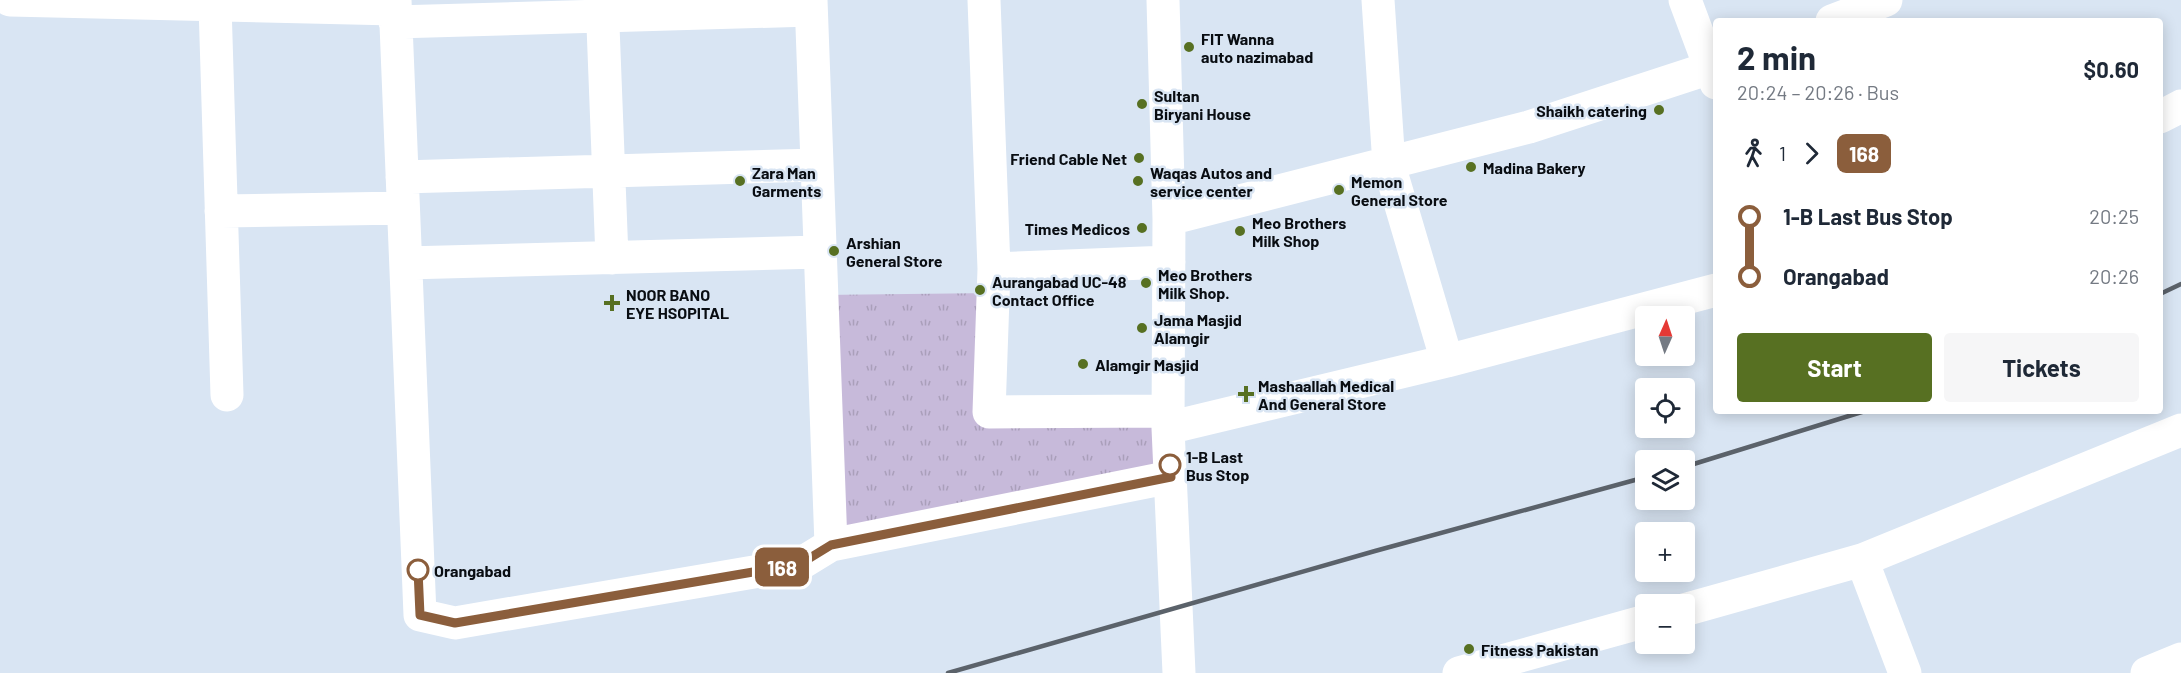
<!DOCTYPE html>
<meta charset="utf-8">
<style>
body{margin:0;font-family:Barlow,sans-serif;background:#f6f6f7;color:#1f2937;height:100vh;display:flex;flex-direction:column;font-size:22px;white-space:nowrap}
*{box-sizing:border-box;margin:0}
p{font-size:20px;color:#747a83}
.icon{flex:none;width:33px;height:33px;fill:none;stroke:currentColor;stroke-width:2;stroke-linecap:round;stroke-linejoin:round}
.map{position:relative;flex:1;overflow:hidden}
.sheet{position:absolute;left:1713px;top:18px;width:450px;height:396px;display:flex;flex-direction:column;background:#fff;border-radius:6px;box-shadow:0 3px 15px #0003}
.sheet>*{flex:none}
.badge{padding:0 12px;border-radius:9px;font-size:21px;line-height:39px}
.needle{width:39px;rotate:3deg}
.buttons{position:absolute;left:1635px;top:306px;display:grid;gap:12px}
.buttons a{display:grid;place-items:center;width:60px;height:60px;border-radius:6px;background:#fff;box-shadow:0 3px 15px #0003;font-size:30px}
.map>.badge{position:absolute;translate:-50% -50%;box-shadow:0 0 0 3px #fff}
.legs{display:flex;align-items:center;gap:9px;height:66px;padding:0 24px;font-size:20px}
.legs p{margin-inline-start:auto}
.headline{display:flex;align-items:center;justify-content:space-between;height:102px;padding:0 24px}
h1{font-size:33px;font-weight:700;line-height:45px}
.action{display:flex;gap:12px;margin-top:auto;padding:12px 24px}
.action a{flex:1;height:69px;border-radius:6px;background:#577022;color:#fff;font-size:24px;font-weight:700;line-height:69px;text-align:center}
.action a+a{background:#f6f6f7;color:#1f2937}
ul{padding:0 24px;list-style:none}
li{display:flex;align-items:center;gap:21px;height:60px;font-size:22px}
li i{display:grid;place-items:center;width:9px;height:100%;margin:0 8px;background:currentColor}
li i::after{content:'';width:15px;height:15px;margin:-8px;border:4px solid;border-radius:50%;background:#fff}
li p{margin-inline-start:auto}
li:first-child i{background:linear-gradient(#0000 50%,currentColor 0)}
li:last-child i{background:linear-gradient(currentColor 50%,#0000 0)}
.map>svg:first-child{display:block}
</style>
<div class="map">
<svg width="2181" height="673" viewBox="0 0 2181 673">
<defs>
<pattern id="grass-tufts" width="24" height="20" patternUnits="userSpaceOnUse" patternTransform="scale(1.5)"><rect width="24" height="20" fill="#c7bada"/><path d="M3 7l-1-3M5 7V3M7 7l1-3M15 17l-1-3M17 17v-4M19 17l1-3" fill="none" stroke="#aa9fba"/></pattern>
</defs>
<rect width="100%" height="100%" fill="#d9e5f3"/>
<!-- grass -->
<path fill="url(#grass-tufts)" d="M 994,293 L 989,412 L 1168,411 L 1171,477 L 831,545 L 821,295 Z"/>
<g fill="none" stroke-linecap="round" stroke-linejoin="round">
<!-- minor -->
<path stroke="#fff" stroke-width="33" d="M 10,0 L 395,9
M 395,0 L 420,615 L 455,623 L 800,564 L 831,545 L 1171,477
M 602,0 L 612,258
M 811,0 L 831,545
M 984,0 L 994,269
M 1163,0 L 1169,219 L 1168,428 L 1179,673
M 1378,0 L 1389,165 L 1447,361
M 1685,0 L 1716,83
M 215,5 L 227,395
M 1832,21 L 1886,0
M 395,22 L 811,10
M 2160,117 L 2181,106
M 402,177 L 817,165
M 221,211 L 403,208
M 1169,219 L 1529,127 L 1716,66
M 406,263 L 820,252
M 1168,411 L 989,412 L 994,269 L 1169,262
M 1168,428 L 1447,361 L 1716,290
M 1862,560 L 1905,673
M 1684,610 L 1862,560 L 2181,430
M 1459,673 L 1646,621
M 2147,673 L 2181,659"/>
<!-- rail -->
<path stroke="#5b626a" stroke-width="4.5" d="M 2160,294 L 2181,284
M 1684,467 L 1865,411
M 948,673 L 1375,551 L 1646,477"/>
</g>
<g fill="none" stroke-linecap="round" stroke-linejoin="round">
<defs>
<path id="line-1" d="M 418,570 L 420,615 L 455,623 L 800,564 L 831,545 L 1171,477 L 1170,465"/>
</defs>
<!-- line-1 casing -->
<use href="#line-1" stroke="#fff" stroke-width="14"/>
<!-- line-1 -->
<use href="#line-1" stroke="#8b5e3c" stroke-width="9"/>
</g>
<!-- markers -->
<g fill="#577022" stroke="#d9e5f3" stroke-width="2">
<circle cx="1189" cy="47" r="6"/>
<circle cx="1142" cy="104" r="6"/>
<circle cx="1659" cy="110" r="6"/>
<circle cx="1139" cy="158" r="6"/>
<circle cx="1471" cy="167" r="6"/>
<circle cx="740" cy="181" r="6"/>
<circle cx="1138" cy="181" r="6"/>
<circle cx="1339" cy="190" r="6"/>
<circle cx="1142" cy="228" r="6"/>
<circle cx="1240" cy="231" r="6"/>
<circle cx="834" cy="251" r="6"/>
<circle cx="1146" cy="283" r="6"/>
<circle cx="980" cy="290" r="6"/>
<path d="M609 294h6v6h6v6h-6v6h-6v-6h-6v-6h6z"/>
<circle cx="1142" cy="328" r="6"/>
<circle cx="1083" cy="364" r="6"/>
<path d="M1243 385h6v6h6v6h-6v6h-6v-6h-6v-6h6z"/>
<circle cx="1469" cy="649" r="6"/>
</g>
<g fill="#fff" stroke="#8b5e3c" stroke-width="3">
<circle cx="1170" cy="465" r="10"/>
<circle cx="418" cy="570" r="10"/>
</g>
<g text-anchor="middle" dominant-baseline="central" stroke-width="5" stroke-linejoin="round" paint-order="stroke">
<!-- poi labels -->
<g font-size="16" font-weight="bold" fill="#090d12" stroke="#d9e5f3" text-anchor="start">
<text x="1201" y="38">FIT Wanna<tspan x="1201" dy="18">auto nazimabad</tspan></text>
<text x="1154" y="95">Sultan<tspan x="1154" dy="18">Biryani House</tspan></text>
<text x="1647" y="110" text-anchor="end">Shaikh catering</text>
<text x="1127" y="158" text-anchor="end">Friend Cable Net</text>
<text x="1483" y="167">Madina Bakery</text>
<text x="752" y="172">Zara Man<tspan x="752" dy="18">Garments</tspan></text>
<text x="1150" y="172">Waqas Autos and<tspan x="1150" dy="18">service center</tspan></text>
<text x="1351" y="181">Memon<tspan x="1351" dy="18">General Store</tspan></text>
<text x="1252" y="222">Meo Brothers<tspan x="1252" dy="18">Milk Shop</tspan></text>
<text x="1130" y="228" text-anchor="end">Times Medicos</text>
<text x="846" y="242">Arshian<tspan x="846" dy="18">General Store</tspan></text>
<text x="1158" y="274">Meo Brothers<tspan x="1158" dy="18">Milk Shop.</tspan></text>
<text x="992" y="281">Aurangabad UC-48<tspan x="992" dy="18">Contact Office</tspan></text>
<text x="626" y="294">NOOR BANO<tspan x="626" dy="18">EYE HSOPITAL</tspan></text>
<text x="1154" y="319">Jama Masjid<tspan x="1154" dy="18">Alamgir</tspan></text>
<text x="1095" y="364">Alamgir Masjid</text>
<text x="1258" y="385">Mashaallah Medical<tspan x="1258" dy="18">And General Store</tspan></text>
<text x="1481" y="649">Fitness Pakistan</text>
</g>
<!-- stop labels -->
<g font-size="16" font-weight="bold" fill="#090d12" stroke="#d9e5f3" text-anchor="start">
<text x="1186" y="456">1-B Last<tspan x="1186" dy="18">Bus Stop</tspan></text>
<text x="434" y="570">Orangabad</text>
</g>
</g>
</svg>
<div class="buttons">
<a><svg class="needle" viewBox="-14 -14 28 28"><path d="M0-13l5 13h-10z" fill="#e53935"/><path d="M0 13l5-13h-10z" fill="#747a83"/></svg></a>
<a><svg class="icon" aria-label="locate" viewBox="0 0 24 24"><circle cx="12" cy="12" r="6"/><path d="M12 2v4M12 18v4M2 12h4M18 12h4"/></svg></a>
<a><svg class="icon" aria-label="layers" viewBox="0 0 24 24"><path d="M12 4l9 5-9 5-9-5zM3 14l9 5 9-5"/></svg></a>
<a>+</a>
<a>−</a>
</div>
<b class="badge" style="left:782px;top:567px;background:#8b5e3c;color:#fff">168</b>
<section class="sheet">
<div class="headline"><div><h1>2 min</h1><p>20:24 – 20:26 · Bus</p></div><b>$0.60</b></div>
<div class="legs"><svg class="icon" aria-label="walk" viewBox="0 0 24 24"><circle cx="13" cy="4" r="2"/><path d="M13 8l-2 6 4 7M11 14l-3 7M7 12l3-4h3l4 4"/></svg>1<svg class="icon" aria-label="forward" viewBox="0 0 24 24"><path d="M9 5l7 7-7 7"/></svg><b class="badge" style="background:#8b5e3c;color:#fff">168</b></div>
<ul>
<li><i style="color:#8b5e3c"></i><b>1-B Last Bus Stop</b><p>20:25</p></li>
<li><i style="color:#8b5e3c"></i><b>Orangabad</b><p>20:26</p></li>
</ul>
<div class="action"><a>Start</a><a>Tickets</a></div>
</section>
</div>
